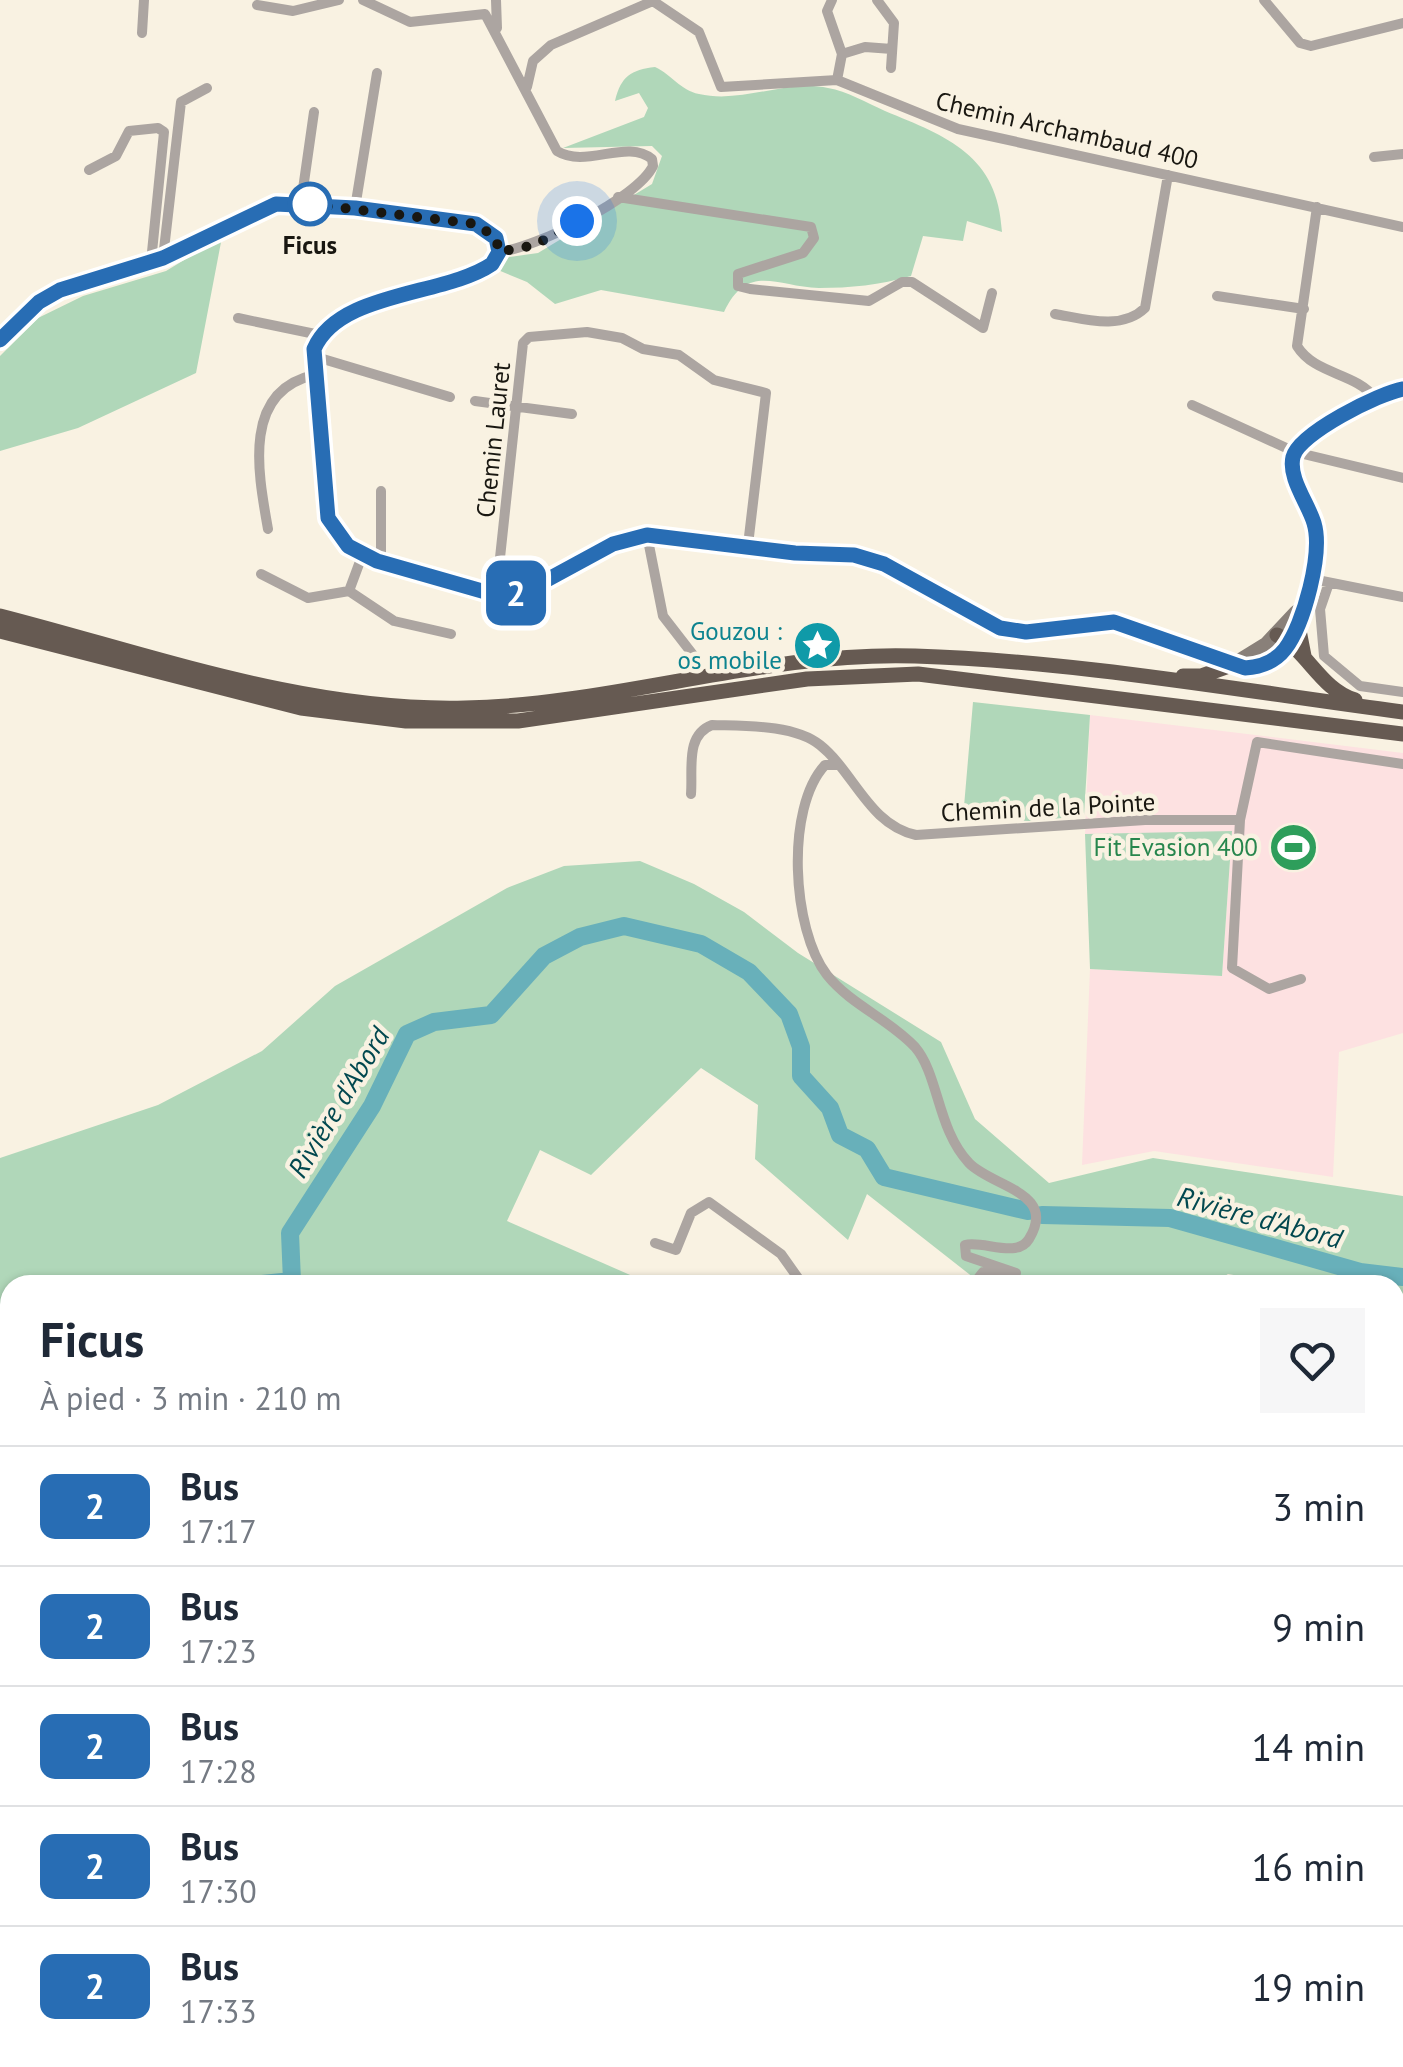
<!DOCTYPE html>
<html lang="fr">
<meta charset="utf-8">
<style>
body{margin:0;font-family:"PT Sans",sans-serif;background:#f6f6f7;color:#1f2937;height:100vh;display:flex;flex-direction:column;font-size:38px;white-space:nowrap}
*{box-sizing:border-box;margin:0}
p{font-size:32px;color:#747a83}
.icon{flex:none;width:55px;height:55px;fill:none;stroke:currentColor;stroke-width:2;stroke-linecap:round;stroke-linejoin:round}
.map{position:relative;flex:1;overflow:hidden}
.details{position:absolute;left:0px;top:1275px;width:1405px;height:792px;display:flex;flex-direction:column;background:#fff;border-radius:30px 30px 0 0;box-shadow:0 2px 8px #0004}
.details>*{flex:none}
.badge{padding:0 20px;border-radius:15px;font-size:35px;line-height:65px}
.you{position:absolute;width:50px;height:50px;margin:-25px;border:8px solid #fff;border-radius:50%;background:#1a73e8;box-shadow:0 0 0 15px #1a73e833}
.map>.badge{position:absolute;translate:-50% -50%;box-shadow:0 0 0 5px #fff}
.round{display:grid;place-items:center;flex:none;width:105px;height:105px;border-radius:0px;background:#f6f6f7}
.overview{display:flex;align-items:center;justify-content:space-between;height:170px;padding:0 40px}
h1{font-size:48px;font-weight:600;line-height:75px}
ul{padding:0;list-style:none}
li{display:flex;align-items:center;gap:30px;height:120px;padding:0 40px;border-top:2px solid #e0e1e3}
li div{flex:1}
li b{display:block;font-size:38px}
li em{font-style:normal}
li .badge{min-width:110px;font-weight:700;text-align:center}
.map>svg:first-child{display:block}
</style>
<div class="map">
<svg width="1403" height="2067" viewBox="0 0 1403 2067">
<rect width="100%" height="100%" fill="#f9f2e2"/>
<!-- industrial -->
<path fill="#fde1e1" d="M 1090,715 L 1403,753 L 1403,1033 L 1339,1052 L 1333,1177 L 1154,1151 L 1082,1165 L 1090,969 L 1222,976 L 1232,832 L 1085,834 Z"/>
<!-- green -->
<path fill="#b0d7b9" d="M 655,67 C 672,75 680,90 699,94 C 742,104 786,79 828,88 C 847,91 867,103 885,111 C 948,137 998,155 1002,232 L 967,221 L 963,241 L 923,236 L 911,276 C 880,285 850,288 819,288 C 776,287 748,262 724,312 L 601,290 L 555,304 L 527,282 L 498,270 L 502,258 L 538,253 L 652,184 L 662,156 L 652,146 L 563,148 L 644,117 L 648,108 L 639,93 L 615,101 C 621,76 631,70 655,67 Z
M 222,237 L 196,373 L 78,428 L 0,451 L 0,356 L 38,318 L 83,296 L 166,271 Z
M 973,702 L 1090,715 L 1084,816 L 1029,821 L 963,818 Z
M 1232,831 L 1222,976 L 1090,969 L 1085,834 Z
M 640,861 L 694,884 L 744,912 L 798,953 L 941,1042 L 975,1119 L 1049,1183 L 1153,1158 L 1403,1196 L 1403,1318 L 1395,1315 L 1395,1285 L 1290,1285 L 1228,1274 L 1211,1285 L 983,1285 L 867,1194 L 848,1240 L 755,1159 L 758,1105 L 701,1068 L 591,1175 L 540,1150 L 507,1221 L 653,1285 L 10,1285 L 10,1441 L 0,1440 L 0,1158 L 158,1105 L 262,1051 L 335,986 L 507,888 L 564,866 Z
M 1395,1973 L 1403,1975 L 1403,2067 L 880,2067 L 875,2058 L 1395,2058 Z"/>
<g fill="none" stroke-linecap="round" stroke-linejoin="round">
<!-- stream -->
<path stroke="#68b0ba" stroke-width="2.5" d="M 292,1281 L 303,1285
M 1395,2011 L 1403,2016"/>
<!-- river -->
<path stroke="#68b0ba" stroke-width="18" d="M 1042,1215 L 1170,1218 L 1360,1272 L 1403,1277
M 253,1285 L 292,1281 L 290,1233 L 372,1106 L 407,1034 L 434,1022 L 491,1015 L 544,956 L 580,937 L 624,926 L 701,944 L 749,972 L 789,1014 L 801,1047 L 801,1076 L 830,1108 L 840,1135 L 867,1149 L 884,1177 L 1028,1211
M 0,1317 L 10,1315"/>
<!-- minor -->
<path stroke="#aca5a1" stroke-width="10" d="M 363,0 L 410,22 L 485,14 L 557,151 C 586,169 627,138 652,159 L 653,166 C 637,199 535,248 499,252
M 496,0 L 497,28
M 832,0 L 827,11 L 842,54 L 837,80
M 877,0 L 894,23 L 891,68
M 1264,0 L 1300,43 L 1311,46 L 1403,23
M 653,1 L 699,32 L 721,87 L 837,80 L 958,129 L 1403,227
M 257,5 L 293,11 L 339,0
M 142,33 L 144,0
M 842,54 L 865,47 L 892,49
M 527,87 L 533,61 L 551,45 L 653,1
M 1374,157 L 1403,154
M 89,170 L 116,156 L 129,131 L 158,128 L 164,132 L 151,262
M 618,197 L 811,227 L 814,238 L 803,253 L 738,274 L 738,286 L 750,289 L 869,301 L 902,282 L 912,282 L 983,328 L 992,293
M 301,203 L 314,112
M 1317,207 L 1297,346 C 1315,375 1355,372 1375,398
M 355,208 L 377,73
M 163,258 L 181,102 L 207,88
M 1217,296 L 1304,309
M 1055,314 C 1084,319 1121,331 1145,308 L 1168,175
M 238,318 L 320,335
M 313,356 L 450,397
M 475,401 L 572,414
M 1192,405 L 1295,452 L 1403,478
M 268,529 C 258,473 242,391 314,375
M 647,535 L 663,616 L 694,656
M 381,562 L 381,491
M 261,574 L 308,598 L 349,591 L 394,621 L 451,634
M 1312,579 L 1403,597
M 1329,583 L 1320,609 L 1324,656 L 1360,686 L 1403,692
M 349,591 L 362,556
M 496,595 L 523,343 L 529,337 L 587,332 L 622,338 L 643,349 L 679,355 L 714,380 L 766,393 L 748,545
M 835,765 L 825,765 C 785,808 792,930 827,975 C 851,1005 889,1019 915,1047 C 939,1075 937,1129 969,1163 C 992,1187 1058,1192 1029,1239 C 1017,1259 983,1240 965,1245 L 966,1256 L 1016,1273 L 1008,1277 L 983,1272 L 973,1285
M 691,794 C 693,769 685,735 712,725 C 743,726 794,724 820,745 C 854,772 869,825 916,835 L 1145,820 L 1240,820 L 1257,742 L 1403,764
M 1240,820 L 1232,968 L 1269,989 L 1301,979
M 655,1243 L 676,1250 L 691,1213 L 709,1202 L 781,1254 L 803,1285
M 1395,1526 L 1403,1515
M 1395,1569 L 1403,1571
M 1395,1640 L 1403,1639
M 418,2058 L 424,2067
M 558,2058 L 559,2067
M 282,2067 L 298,2058"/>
<!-- secondary -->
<path stroke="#898079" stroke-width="14" d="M 0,340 L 39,302 L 60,290 L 163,258 L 249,213 L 276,204 L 355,208 L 476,224 L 491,232 L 499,245 L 497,259 L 487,268 C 441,283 334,303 314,349 L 328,517 L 348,547 L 377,561 L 496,595 L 533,588 L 613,544 L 647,535 L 795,553 L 854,555 L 884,564 L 1000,628 L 1025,632 L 1114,622 L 1245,668 C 1296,666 1324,570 1315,527 C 1310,502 1287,478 1295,452 C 1311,428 1374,394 1403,389
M 1232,665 L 1266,644 L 1296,612"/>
<!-- trunk -->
<path stroke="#665a52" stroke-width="15" d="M 0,616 C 152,655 306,712 465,708 C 616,705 764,651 915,656 C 1078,661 1242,691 1403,712
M 1297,620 L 1304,656
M 0,631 L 301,708 L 406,721 L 518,721 L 807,679 L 918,674 L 1403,734
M 1277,635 C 1308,651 1320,689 1355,700
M 1183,676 L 1201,676 L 1232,665"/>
</g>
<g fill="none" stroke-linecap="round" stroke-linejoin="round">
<defs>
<path id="line" d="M 0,340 L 39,302 L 60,290 L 163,258 L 276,204 L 355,208 L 476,224 L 496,238 L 499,252 L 492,264 C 445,296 339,291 314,349 L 328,518 L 348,546 L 377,561 L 496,595 L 532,588 L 613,544 L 647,535 L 795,553 L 854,555 L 884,564 L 1000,628 L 1026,632 L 1114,622 L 1245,668 C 1261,667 1275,662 1285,649 C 1304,624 1323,553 1314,523 C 1308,503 1288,478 1293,457 C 1299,433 1380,393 1403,389"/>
</defs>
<!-- line casing -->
<use href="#line" stroke="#fff" stroke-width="22"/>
<!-- line -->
<use href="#line" stroke="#286db4" stroke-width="15"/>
<!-- walk -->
<path stroke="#191711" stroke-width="10" stroke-dasharray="0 18" d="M 310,204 L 301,203 L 476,224 L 496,238 L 499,252 L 535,245 L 577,221"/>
</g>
<!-- icons -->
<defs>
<symbol id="sight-disc" viewBox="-11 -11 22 22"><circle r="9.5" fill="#0f9aa8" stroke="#f9f2e2"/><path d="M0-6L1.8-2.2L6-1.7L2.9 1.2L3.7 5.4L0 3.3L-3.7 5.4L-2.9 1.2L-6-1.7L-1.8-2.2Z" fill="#fff"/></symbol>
<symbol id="stadium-disc" viewBox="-11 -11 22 22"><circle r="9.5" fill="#2e9e5b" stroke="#f9f2e2"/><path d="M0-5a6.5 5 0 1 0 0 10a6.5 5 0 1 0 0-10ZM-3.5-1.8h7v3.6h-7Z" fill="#fff"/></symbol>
</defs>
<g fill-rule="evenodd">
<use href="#sight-disc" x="790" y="618" width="55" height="55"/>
<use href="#stadium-disc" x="1266" y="820" width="55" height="55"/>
</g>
<!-- markers -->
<circle fill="#fff" stroke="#286db4" stroke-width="5" cx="310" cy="204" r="20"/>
<g text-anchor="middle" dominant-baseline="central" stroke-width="9" stroke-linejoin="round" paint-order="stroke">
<!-- street labels -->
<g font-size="25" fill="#191711" stroke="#f9f2e2">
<text transform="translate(1067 130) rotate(13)">Chemin Archambaud 400</text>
<text transform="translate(493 440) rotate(-84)">Chemin Lauret</text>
<text transform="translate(1048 807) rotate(-3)">Chemin de la Pointe</text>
</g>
<!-- stop labels -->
<g font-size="25" font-weight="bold" fill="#191711" stroke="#f9f2e2">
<text x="310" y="245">Ficus</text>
</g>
<!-- culture labels -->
<g font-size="25" fill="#0d838f" stroke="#f9f2e2" text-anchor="end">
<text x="782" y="631">Gouzou :<tspan x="782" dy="29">os mobile</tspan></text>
</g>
<!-- leisure labels -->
<g font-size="25" fill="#27864d" stroke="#f9f2e2" text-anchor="end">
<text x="1258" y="847">Fit Evasion 400</text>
</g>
<!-- water labels -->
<g font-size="28" font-style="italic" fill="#02484f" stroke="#f9f2e2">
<text transform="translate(338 1102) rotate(-59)">Rivière d'Abord</text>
<text transform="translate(1260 1217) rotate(15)">Rivière d'Abord</text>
</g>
</g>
</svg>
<div class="you" style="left:577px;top:221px"></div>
<b class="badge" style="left:516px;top:593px;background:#286db4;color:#fff">2</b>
<section class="details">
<div class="overview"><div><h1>Ficus</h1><p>À pied · 3 min · 210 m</p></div><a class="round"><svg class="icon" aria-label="heart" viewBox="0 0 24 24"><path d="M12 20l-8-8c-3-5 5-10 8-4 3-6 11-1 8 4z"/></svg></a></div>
<ul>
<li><span class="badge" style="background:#286db4;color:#fff">2</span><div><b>Bus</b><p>17:17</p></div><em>3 min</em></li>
<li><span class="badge" style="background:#286db4;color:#fff">2</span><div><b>Bus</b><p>17:23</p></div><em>9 min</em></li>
<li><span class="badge" style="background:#286db4;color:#fff">2</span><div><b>Bus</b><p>17:28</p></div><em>14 min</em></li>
<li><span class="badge" style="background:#286db4;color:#fff">2</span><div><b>Bus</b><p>17:30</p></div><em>16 min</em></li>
<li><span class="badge" style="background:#286db4;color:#fff">2</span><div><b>Bus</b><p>17:33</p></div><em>19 min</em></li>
</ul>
</section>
</div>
